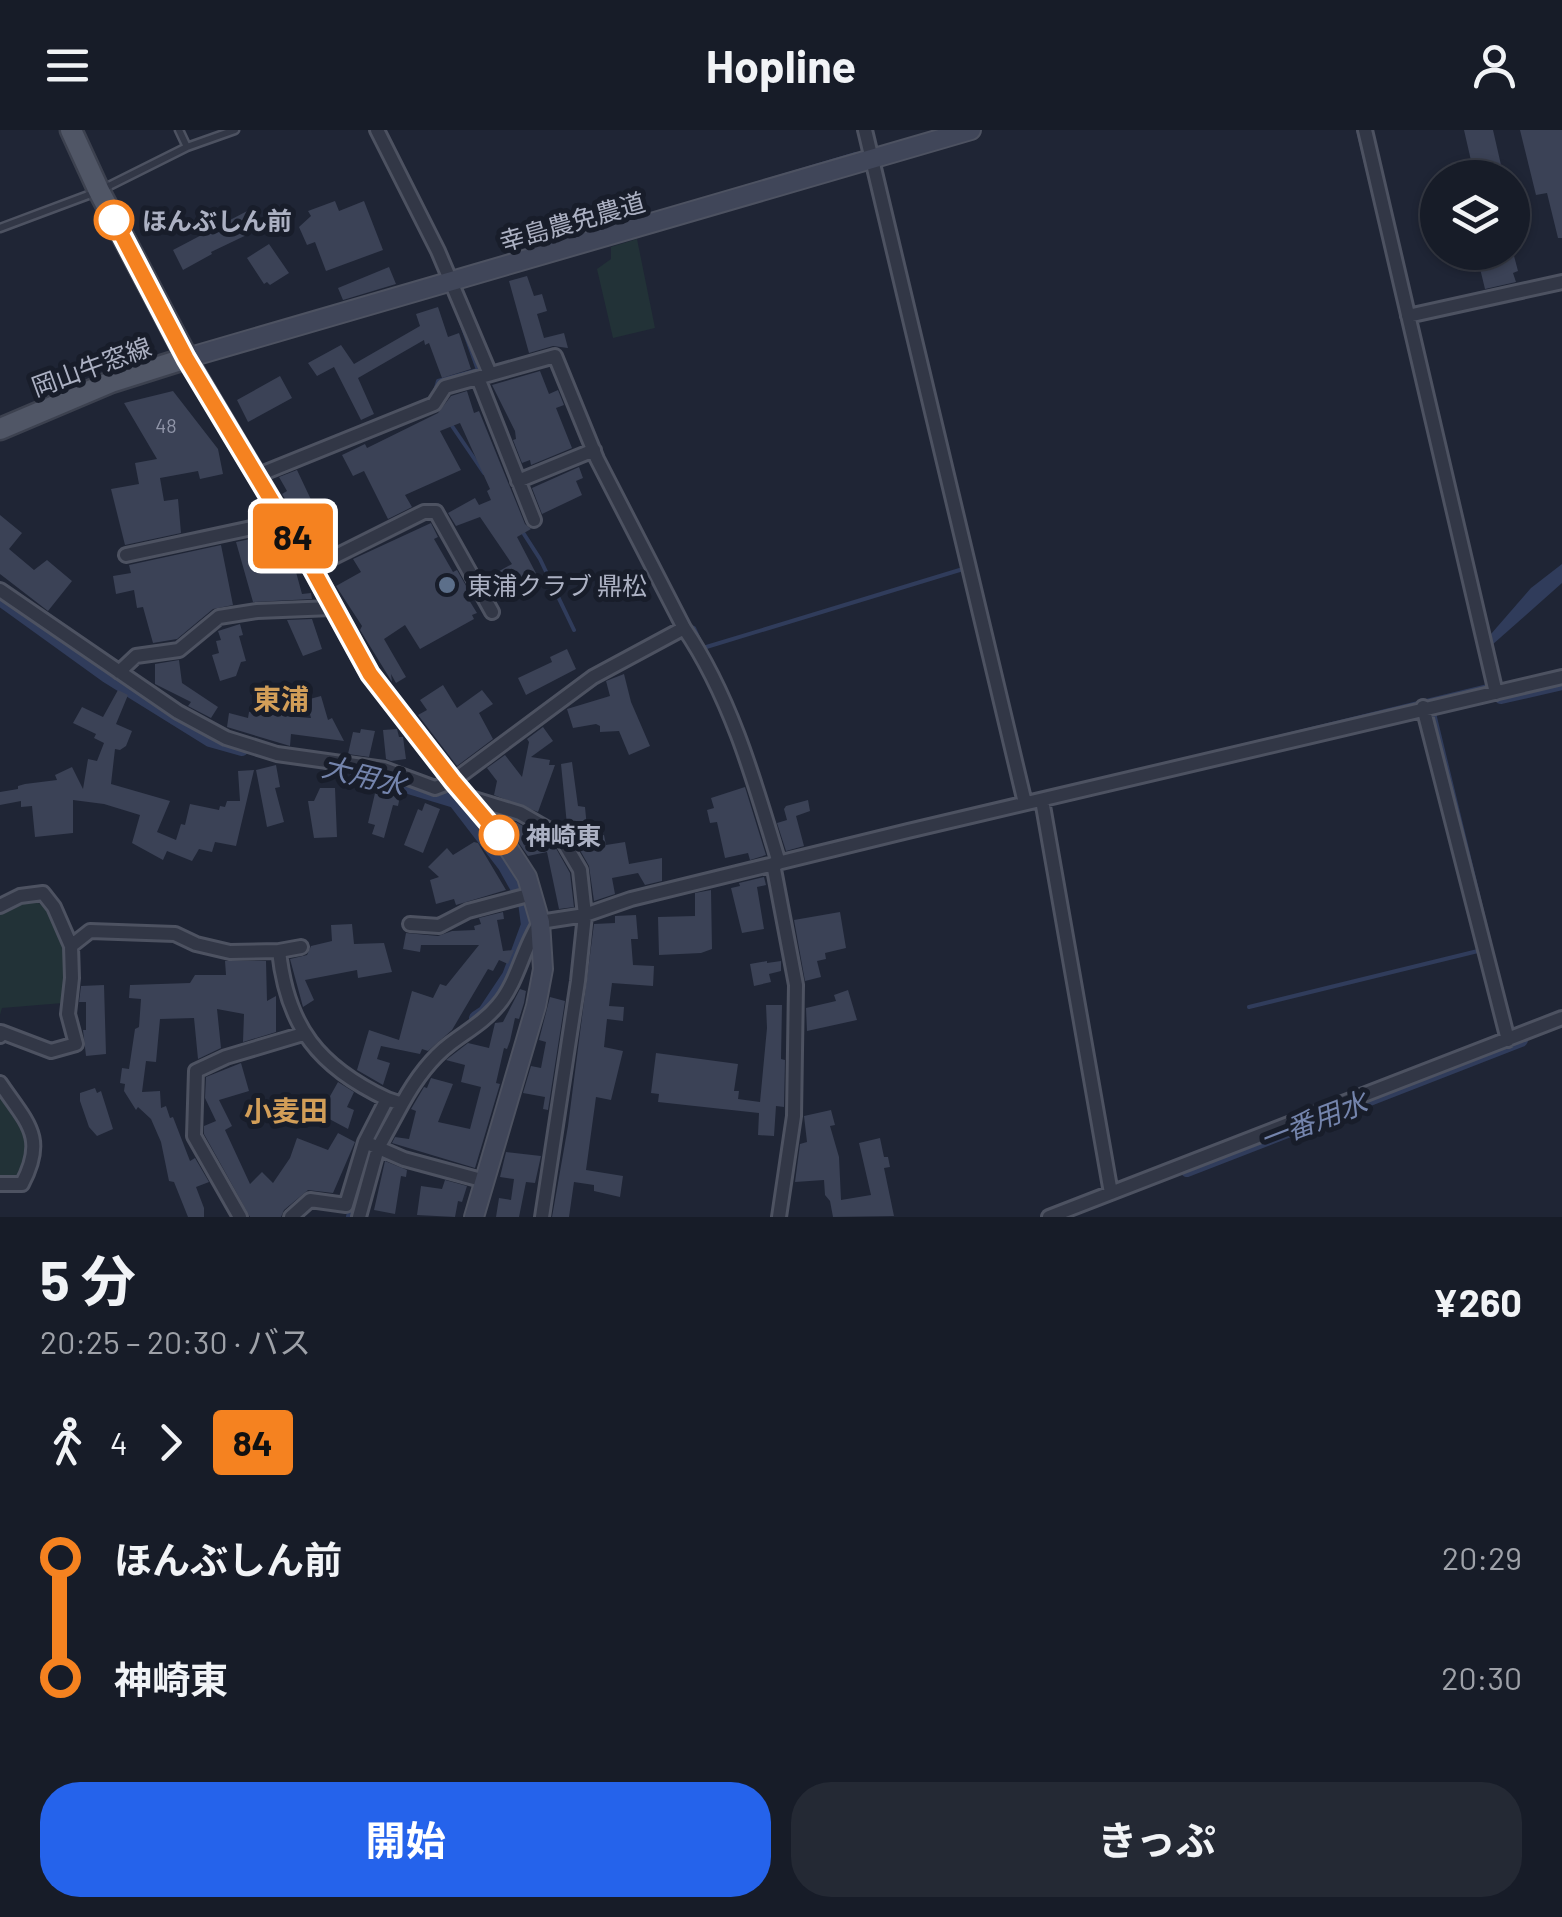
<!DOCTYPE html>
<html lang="ja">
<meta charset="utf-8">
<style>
body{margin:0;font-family:Barlow,"Noto Sans JP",sans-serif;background:#242934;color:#f1f3f6;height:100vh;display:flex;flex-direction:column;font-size:38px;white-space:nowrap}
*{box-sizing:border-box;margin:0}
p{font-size:32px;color:#9ea1a8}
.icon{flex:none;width:55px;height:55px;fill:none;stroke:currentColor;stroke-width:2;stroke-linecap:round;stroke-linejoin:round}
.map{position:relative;height:1087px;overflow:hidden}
.details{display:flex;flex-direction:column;background:#171c28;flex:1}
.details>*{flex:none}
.badge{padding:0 20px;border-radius:8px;font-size:35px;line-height:65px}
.tools{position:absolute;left:1420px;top:30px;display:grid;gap:20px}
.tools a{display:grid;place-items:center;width:110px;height:110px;border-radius:50%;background:#171c28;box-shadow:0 2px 8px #0004,0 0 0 2px #363a45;font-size:50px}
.map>.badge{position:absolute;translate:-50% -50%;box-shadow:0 0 0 5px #fff}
.legs{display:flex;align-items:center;gap:15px;height:110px;padding:0 40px;font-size:32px}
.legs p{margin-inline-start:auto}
.headline{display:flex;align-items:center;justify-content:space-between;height:170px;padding:0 40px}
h1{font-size:55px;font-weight:700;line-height:75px}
.action{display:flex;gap:20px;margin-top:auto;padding:20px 40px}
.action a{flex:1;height:115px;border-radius:40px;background:#2563eb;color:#fff;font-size:40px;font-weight:700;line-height:115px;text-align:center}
.action a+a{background:#242934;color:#f1f3f6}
ul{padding:0 40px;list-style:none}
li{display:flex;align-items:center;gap:35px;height:120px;font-size:38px}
li i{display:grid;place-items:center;width:15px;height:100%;margin:0 12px;background:currentColor}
li i::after{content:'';width:25px;height:25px;margin:-12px;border:8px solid;border-radius:50%;background:#171c28}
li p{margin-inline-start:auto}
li:first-child i{background:linear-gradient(#0000 50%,currentColor 0)}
li:last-child i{background:linear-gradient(currentColor 50%,#0000 0)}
header{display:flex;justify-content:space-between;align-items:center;height:130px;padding:0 40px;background:#171c28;font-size:45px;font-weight:700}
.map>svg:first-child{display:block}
</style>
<header><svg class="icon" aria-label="menu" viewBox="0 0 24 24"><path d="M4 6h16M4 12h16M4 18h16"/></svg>Hopline<svg class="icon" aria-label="person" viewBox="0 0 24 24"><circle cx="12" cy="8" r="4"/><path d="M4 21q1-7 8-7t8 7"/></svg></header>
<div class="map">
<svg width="1562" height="1087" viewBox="0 0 1562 1087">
<rect width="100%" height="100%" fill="#1f2535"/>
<!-- green -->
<path fill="#223237" d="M 637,109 L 655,198 L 613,208 L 597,139 L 611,129 L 611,117 Z
M 21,773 L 38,773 L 52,781 L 66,832 L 63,873 L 2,878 L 0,885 L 0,784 Z
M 0,966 L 28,1011 L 22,1041 L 11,1049 L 0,1049 Z"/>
<!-- water -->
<path fill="#303c5b" d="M 1562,434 L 1562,453 L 1492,515 L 1491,504 L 1531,458 Z"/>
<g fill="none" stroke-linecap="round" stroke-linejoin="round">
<!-- stream -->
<path stroke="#303c5b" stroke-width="4" d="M 1358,0 L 1371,54
M 745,57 L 856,24
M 435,261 L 438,251 L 478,240 L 457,181
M 450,293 L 484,343
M 522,401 L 540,429 L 574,500
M 687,495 L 694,498 L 703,518 L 963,439
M 1433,579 L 1491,818
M 1200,626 L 1492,555
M 1249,877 L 1482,820
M 562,998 L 574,919"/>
<!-- canal -->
<path stroke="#303c5b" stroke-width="14" d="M 0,469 L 107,546 L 210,610 L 242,619
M 1501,567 L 1562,553
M 356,641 L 455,671 L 505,736 L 525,772 L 528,795 L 509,846 L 485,882 L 476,888
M 1187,1040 L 1521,910
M 353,1087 L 370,1020 L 377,1007"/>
</g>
<!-- building -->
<path fill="#3b4256" d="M 1464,0 L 1493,0 L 1504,48 L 1475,48 Z
M 1520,0 L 1562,0 L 1562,108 L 1558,108 L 1547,63 L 1536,65 Z
M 335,71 L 339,81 L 364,71 L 383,120 L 326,141 L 315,112 L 307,115 L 299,97 L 311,86 L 308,81 Z
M 251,79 L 261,98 L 211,122 L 212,124 L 183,140 L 173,120 Z
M 269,114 L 289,143 L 270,155 L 267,152 L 264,154 L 247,128 Z
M 1476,122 L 1513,122 L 1518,141 L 1513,143 L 1516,152 L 1485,159 Z
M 389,137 L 396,154 L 343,170 L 338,158 Z
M 527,146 L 534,166 L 542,164 L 547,181 L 537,184 L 544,208 L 564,203 L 568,218 L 553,216 L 529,223 L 509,151 Z
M 438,177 L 448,207 L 459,203 L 471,239 L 442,248 L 429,213 L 425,215 L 424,210 L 358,248 L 374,284 L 361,290 L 334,237 L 317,246 L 308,233 L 341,215 L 354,234 L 420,196 L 416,184 Z
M 540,241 L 549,264 L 558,260 L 564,275 L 556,278 L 572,318 L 531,335 L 530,330 L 522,333 L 513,310 L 516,309 L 515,301 L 492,255 Z
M 280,246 L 292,268 L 248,292 L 237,270 Z
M 173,261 L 218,319 L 223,344 L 200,349 L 198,341 L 160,348 L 164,371 L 178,369 L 181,403 L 125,415 L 111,359 L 139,354 L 135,333 L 157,329 L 124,273 Z
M 467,261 L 474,283 L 479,281 L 525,394 L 531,399 L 517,407 L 540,451 L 530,458 L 526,452 L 496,468 L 485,449 L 512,434 L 480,387 L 456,396 L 448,383 L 475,368 L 479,375 L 491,370 L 487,361 L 490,359 L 460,293 L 440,301 L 461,340 L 405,365 L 412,377 L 388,389 L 364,341 L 353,346 L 342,325 L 365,314 L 367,318 L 438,283 L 451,266 Z
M 579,337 L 583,348 L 576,351 L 582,365 L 542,384 L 532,358 Z
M 297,340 L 323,395 L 307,404 L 282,364 L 287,361 L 279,347 Z
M 0,385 L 22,403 L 9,419 L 34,440 L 47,430 L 72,451 L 48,481 L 0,444 Z
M 431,393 L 438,407 L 434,409 L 453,442 L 457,440 L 473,468 L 469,470 L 477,483 L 472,485 L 474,489 L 420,519 L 405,495 L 384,509 L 406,547 L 396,553 L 391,544 L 392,552 L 360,500 L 362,496 L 336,456 L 361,442 L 353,429 Z
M 264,406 L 265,413 L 281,411 L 288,432 L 293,431 L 302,464 L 311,463 L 312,469 L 253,472 L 236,412 Z
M 221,415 L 233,475 L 213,479 L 177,509 L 153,513 L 143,477 L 137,478 L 134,460 L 116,464 L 113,446 L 131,443 L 129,435 Z
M 312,489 L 322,519 L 303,526 L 287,490 Z
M 240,494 L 243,505 L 239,506 L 246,531 L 241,532 L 236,546 L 220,551 L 212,525 L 219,523 L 216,511 L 221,510 L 218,501 Z
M 567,519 L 576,539 L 526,565 L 518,548 L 552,532 L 550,527 Z
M 179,530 L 182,553 L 218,577 L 211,588 L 188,576 L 191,572 L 155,554 L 155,534 Z
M 624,544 L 631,572 L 650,616 L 629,625 L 619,601 L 600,602 L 600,596 L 596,594 L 573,598 L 567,579 L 610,566 L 606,551 Z
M 443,555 L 457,578 L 482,560 L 493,574 L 479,583 L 493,609 L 457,636 L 418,585 L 427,580 L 420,570 Z
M 118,560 L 128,565 L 116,594 L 132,601 L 126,616 L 120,620 L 115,619 L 111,654 L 170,671 L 157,702 L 176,710 L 181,694 L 185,695 L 190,674 L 219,680 L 220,676 L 225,677 L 227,671 L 240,671 L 238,641 L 254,640 L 236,716 L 215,712 L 212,722 L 199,719 L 192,731 L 167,721 L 163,730 L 132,713 L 140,685 L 104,674 L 73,670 L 73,703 L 35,707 L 32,676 L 21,677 L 21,671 L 0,675 L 0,662 L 18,659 L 18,656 L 25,654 L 57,650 L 55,645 L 72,637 L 83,659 L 88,629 L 97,631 L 104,613 L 94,608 L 96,604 L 73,593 L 82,577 L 103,587 Z
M 321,566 L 328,590 L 332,588 L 344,611 L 291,604 L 290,616 L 227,597 L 229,583 L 248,588 L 249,582 L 283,573 L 286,586 L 311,588 L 306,570 Z
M 543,597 L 553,611 L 531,627 L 550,630 L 549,635 L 555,635 L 538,682 L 494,665 L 497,651 L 487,638 L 505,625 L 522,647 L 529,612 L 527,609 Z
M 361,599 L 375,601 L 369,627 L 348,624 L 353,602 L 360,603 Z
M 397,599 L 399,607 L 403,607 L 406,629 L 391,631 L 386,629 L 383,600 Z
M 572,632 L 578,676 L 585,677 L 588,708 L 604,705 L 606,715 L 625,712 L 629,734 L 662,728 L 662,751 L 645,755 L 638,743 L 612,748 L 615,764 L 594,771 L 589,736 L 569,701 L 562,696 L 567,695 L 561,634 Z
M 276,635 L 280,657 L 275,658 L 284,692 L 267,697 L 256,640 Z
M 745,657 L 766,725 L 750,730 L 748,723 L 725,728 L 717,692 L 710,693 L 707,680 L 714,678 L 711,668 Z
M 320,658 L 335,658 L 337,707 L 314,708 L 308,671 L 314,671 Z
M 376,659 L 400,666 L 398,676 L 393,675 L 384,708 L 372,704 L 375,695 L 368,693 Z
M 808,670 L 810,681 L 796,686 L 804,716 L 786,721 L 777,693 L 787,690 L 784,679 L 786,676 Z
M 425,673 L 440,679 L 423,723 L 404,715 L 418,679 L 422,681 Z
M 501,688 L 516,692 L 553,713 L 570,743 L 574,777 L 559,779 L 547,722 L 528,726 Z
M 474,712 L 478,713 L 506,760 L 456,775 L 454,769 L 436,774 L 430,750 L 439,747 L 428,737 L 447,718 L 453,725 Z
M 764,747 L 766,755 L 757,757 L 764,799 L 742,803 L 731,758 L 740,756 L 739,753 Z
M 711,760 L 712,819 L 701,823 L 659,825 L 658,787 L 695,786 L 695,763 Z
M 503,782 L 504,789 L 497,790 L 503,821 L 514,820 L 508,834 L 499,830 L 493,841 L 488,839 L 452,900 L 428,921 L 422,919 L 420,924 L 381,916 L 377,929 L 390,933 L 383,955 L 357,940 L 369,900 L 399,910 L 412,861 L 433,868 L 440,854 L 446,856 L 479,815 L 421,815 L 420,822 L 403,819 L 406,803 L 438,806 L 452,801 L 475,800 L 474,796 L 481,794 L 479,788 Z
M 840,782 L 846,818 L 825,823 L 826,829 L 817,831 L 821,847 L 805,851 L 794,790 Z
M 636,785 L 638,809 L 631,809 L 633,835 L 654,836 L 653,856 L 612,853 L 609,876 L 624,877 L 623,891 L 607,889 L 604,917 L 623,921 L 611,970 L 596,967 L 586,1040 L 623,1046 L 620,1067 L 594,1061 L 594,1055 L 574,1052 L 569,1087 L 552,1087 L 568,996 L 594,794 L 615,793 L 615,786 Z
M 352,794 L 354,814 L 384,813 L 392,842 L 358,848 L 357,840 L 305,850 L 314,870 L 303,877 L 290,829 L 307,825 L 311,816 L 332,811 L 331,795 Z
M 225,831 L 266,831 L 267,871 L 276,866 L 276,902 L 243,912 L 244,884 L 217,879 L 221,918 L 198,929 L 194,888 L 160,889 L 156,932 L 146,931 L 142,962 L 160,961 L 161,978 L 166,976 L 170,988 L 173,987 L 190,1031 L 195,1028 L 209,1052 L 196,1057 L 204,1078 L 204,1087 L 188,1087 L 174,1052 L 169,1051 L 161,1012 L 151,989 L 138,977 L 136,980 L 124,961 L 125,954 L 120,953 L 122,938 L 129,939 L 135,899 L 139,897 L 141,869 L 129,868 L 130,855 L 190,853 L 195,845 L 226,845 Z
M 767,831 L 767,833 L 781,831 L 781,841 L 769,844 L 771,852 L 754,856 L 750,834 Z
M 104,855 L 106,924 L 86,926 L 83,900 L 86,900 L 86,872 L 79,872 L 81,856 Z
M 520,859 L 526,861 L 524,873 L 519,889 L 515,888 L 510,911 L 507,919 L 504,918 L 496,953 L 500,954 L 475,1038 L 392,1013 L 395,1007 L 409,1009 L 416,981 L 411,979 L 424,957 L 427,958 L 431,948 L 453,954 L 438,992 L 470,999 L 481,957 L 461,952 L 465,935 L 446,930 L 468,913 L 489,918 L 495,893 L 503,892 Z
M 848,860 L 857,890 L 807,901 L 806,878 L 836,871 L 834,865 Z
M 550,867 L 565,871 L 548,980 L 543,979 L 545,967 L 523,963 L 531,936 L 541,938 L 546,912 L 539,910 Z
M 766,875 L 782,875 L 781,929 L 785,930 L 784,977 L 776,976 L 774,1006 L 758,1005 L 759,983 L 658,972 L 659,964 L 651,963 L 656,923 L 738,934 L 734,961 L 739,961 L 738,969 L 760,972 L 767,898 Z
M 241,933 L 249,961 L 219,970 L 232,996 L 225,1000 L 250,1054 L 262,1042 L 273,1053 L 290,1028 L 297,1008 L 328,1020 L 338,1003 L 355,1012 L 333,1063 L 308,1060 L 284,1080 L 281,1087 L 250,1087 L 204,1004 L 204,996 L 216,991 L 205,968 L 206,947 Z
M 338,952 L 354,962 L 347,977 L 354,980 L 348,999 L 320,984 Z
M 95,958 L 97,963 L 101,961 L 113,999 L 97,1006 L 89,997 L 80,971 L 80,963 Z
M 831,980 L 835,995 L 830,996 L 839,1027 L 841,1070 L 871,1065 L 859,1013 L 880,1008 L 884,1027 L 888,1027 L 890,1037 L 884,1038 L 894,1086 L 833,1087 L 830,1071 L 825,1065 L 824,1050 L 795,1052 L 800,1014 L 807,1012 L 804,986 Z
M 506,1022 L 541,1026 L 535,1053 L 526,1052 L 519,1087 L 496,1087 L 499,1068 L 511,1070 L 514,1049 L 500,1047 Z
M 385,1031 L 407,1040 L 406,1047 L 401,1046 L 395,1084 L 374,1080 Z
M 445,1050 L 467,1056 L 462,1072 L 458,1071 L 455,1087 L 417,1085 L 421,1056 L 442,1059 Z"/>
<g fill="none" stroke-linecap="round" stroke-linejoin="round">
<defs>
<path id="lane" d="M 179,0 L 187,17
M 0,98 L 99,61 L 187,17 L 235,0"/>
<path id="street" d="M 377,0 L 438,121 L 490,244
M 865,0 L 1025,673
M 1365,0 L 1496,563
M 1408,186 L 1562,152
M 478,248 L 534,390
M 256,346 L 434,274 L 445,257 L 555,226 L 597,329 L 684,498 C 731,567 755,653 779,733
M 518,351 L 594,320
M 126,425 L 284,391
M 312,438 L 424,382 L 436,382 L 492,482
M 0,460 L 178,582 L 226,608 L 277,624 L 384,639 L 435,658 L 453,651 L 593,547 L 684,498
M 119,542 L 136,526 L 179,520 L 219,487 L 257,481 L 332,478
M 1423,577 L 1508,910
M 471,668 L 520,683 L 560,706 L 580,740 L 585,785 L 578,851 L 542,1087
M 1042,670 L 1111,1063
M 773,734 L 796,855 L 794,986 L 779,1087
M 0,776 L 20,766 L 43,763 L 54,777 L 71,816 L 72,848 L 68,884 L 76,914 L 51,921 L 1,902 L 0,906
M 410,794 L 439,796 L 468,781 L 532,764
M 71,816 L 90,801 L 175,804 L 196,814 L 230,822 L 279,821 C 287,897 319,937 387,969
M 279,821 L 301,817
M 0,953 C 27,993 47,1007 22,1054 L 0,1054
M 365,1012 L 404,1029 L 485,1051
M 240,1087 L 194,1006 L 196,941 L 226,927 L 303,904
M 291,1087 L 310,1070 L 346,1075 L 365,1012 L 387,969 L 402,974 C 414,952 429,930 450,914 C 467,901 484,892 498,875 C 518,852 523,817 540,792 L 585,785 L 631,769 L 908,701 L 1562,547
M 359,1087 L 378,1018 L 402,974
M 1049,1087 L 1562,888"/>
<path id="secondary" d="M 474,1087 L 536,876 L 543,839 L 540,792 L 527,747 L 501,707 L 453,651 L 370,544 L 312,438 L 187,228 L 971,0"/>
<path id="primary" d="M 0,299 L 111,252 L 187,228 L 99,61 L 71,0"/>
</defs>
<!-- lane casing -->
<use href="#lane" stroke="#4d5261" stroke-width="11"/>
<!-- street casing -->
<use href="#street" stroke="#4d5261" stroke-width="18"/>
<!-- secondary casing -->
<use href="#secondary" stroke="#4d5261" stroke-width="22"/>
<!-- primary casing -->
<use href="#primary" stroke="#3c414f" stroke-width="25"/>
<!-- lane -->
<use href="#lane" stroke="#323746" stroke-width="6"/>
<!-- street -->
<use href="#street" stroke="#323746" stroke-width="12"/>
<!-- secondary -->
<use href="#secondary" stroke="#404659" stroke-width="18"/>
<!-- primary -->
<use href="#primary" stroke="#505666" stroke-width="20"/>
</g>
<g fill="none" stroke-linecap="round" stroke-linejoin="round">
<defs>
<path id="line-1" d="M 114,90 L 186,228 L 312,438 L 370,544 L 453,651 L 499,705"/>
</defs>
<!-- line-1 casing -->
<use href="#line-1" stroke="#fff" stroke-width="22"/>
<!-- line-1 -->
<use href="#line-1" stroke="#f58220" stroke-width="15"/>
</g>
<!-- markers -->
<g fill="#fff" stroke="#f58220" stroke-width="5">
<circle cx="114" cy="90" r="18"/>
<circle cx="499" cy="705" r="18"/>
</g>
<circle fill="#5c6f8a" stroke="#181d2a" stroke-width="4" cx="447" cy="455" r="10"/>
<g text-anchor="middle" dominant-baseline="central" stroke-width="10" stroke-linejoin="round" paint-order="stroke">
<!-- number labels -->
<g font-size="20" fill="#9095a8">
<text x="166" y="295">48</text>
</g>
<!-- stop labels -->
<g font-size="25" font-weight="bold" fill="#acb1c3" stroke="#181d2a" text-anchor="start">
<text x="142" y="90">ほんぶしん前</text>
<text x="526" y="705">神崎東</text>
</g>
<!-- street labels -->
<g font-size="25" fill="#acb1c3" stroke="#181d2a">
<text transform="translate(572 91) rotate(-16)">幸島農免農道</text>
<text transform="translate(91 236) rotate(-20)">岡山牛窓線</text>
</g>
<!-- poi labels -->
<g font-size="25" fill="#acb1c3" stroke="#181d2a" text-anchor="start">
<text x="467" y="455">東浦クラブ 鼎松</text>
</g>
<!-- neighbourhood labels -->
<g font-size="28" font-weight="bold" fill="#d29e58" stroke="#181d2a">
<text x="281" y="568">東浦</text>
<text x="286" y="980">小麦田</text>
</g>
<!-- water labels -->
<g font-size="28" font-style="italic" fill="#7484ac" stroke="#181d2a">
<text transform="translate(364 645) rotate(14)">大用水</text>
<text transform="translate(1313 990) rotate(-21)">一番用水</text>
</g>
</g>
</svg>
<div class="tools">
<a><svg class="icon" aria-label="layers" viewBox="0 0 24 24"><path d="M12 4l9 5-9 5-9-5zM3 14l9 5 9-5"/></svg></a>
</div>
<b class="badge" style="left:293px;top:406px;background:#f58220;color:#111">84</b>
</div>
<section class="details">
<div class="headline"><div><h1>5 分</h1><p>20:25 – 20:30 · バス</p></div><b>¥260</b></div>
<div class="legs"><svg class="icon" aria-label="walk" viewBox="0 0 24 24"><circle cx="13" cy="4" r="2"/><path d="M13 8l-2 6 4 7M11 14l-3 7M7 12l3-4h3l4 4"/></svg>4<svg class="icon" aria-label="forward" viewBox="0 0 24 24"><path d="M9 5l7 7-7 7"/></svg><b class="badge" style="background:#f58220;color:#111">84</b></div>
<ul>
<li><i style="color:#f58220"></i><b>ほんぶしん前</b><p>20:29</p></li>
<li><i style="color:#f58220"></i><b>神崎東</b><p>20:30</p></li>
</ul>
<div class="action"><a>開始</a><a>きっぷ</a></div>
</section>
